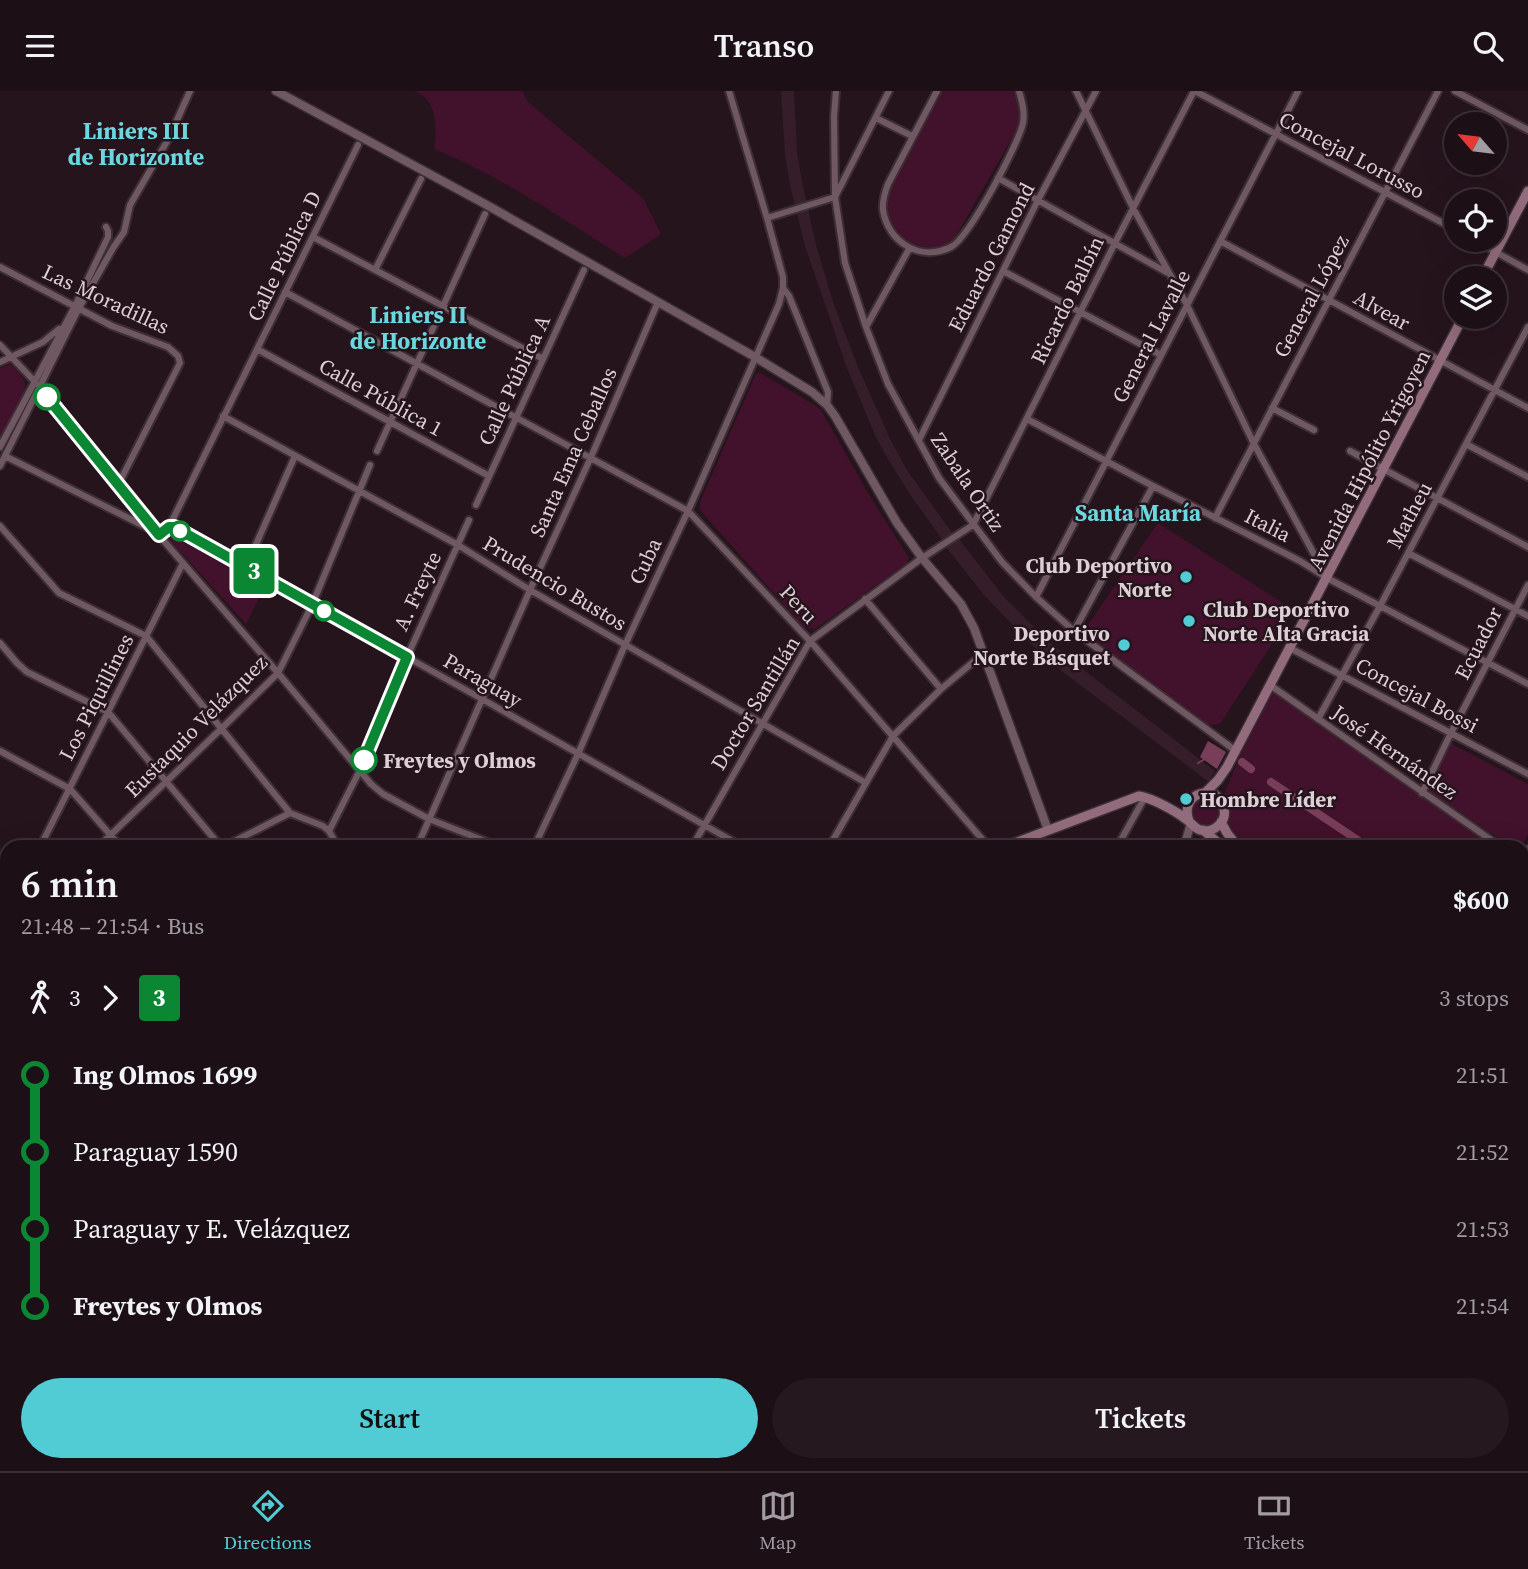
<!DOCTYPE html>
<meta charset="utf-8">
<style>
body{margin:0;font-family:"Source Serif 4",serif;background:#25181f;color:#f1f3f6;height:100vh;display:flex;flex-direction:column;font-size:26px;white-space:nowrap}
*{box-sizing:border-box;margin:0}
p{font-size:23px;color:#a09ca1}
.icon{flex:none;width:38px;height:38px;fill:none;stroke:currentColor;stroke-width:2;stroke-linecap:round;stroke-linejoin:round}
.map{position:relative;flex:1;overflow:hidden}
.panel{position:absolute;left:0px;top:749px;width:1530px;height:632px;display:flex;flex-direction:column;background:#1c0f16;border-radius:21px 21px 0 0;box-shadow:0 7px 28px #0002,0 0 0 2px #3a2f35}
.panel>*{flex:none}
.badge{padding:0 14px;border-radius:5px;font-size:24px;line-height:46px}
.needle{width:46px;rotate:298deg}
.controls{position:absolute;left:1444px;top:21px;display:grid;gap:14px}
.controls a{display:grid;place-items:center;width:63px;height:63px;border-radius:50%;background:#1c0f16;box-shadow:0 7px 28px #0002,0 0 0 2px #3a2f35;font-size:35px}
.map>.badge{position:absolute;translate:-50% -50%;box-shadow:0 0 0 4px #fff}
.legs{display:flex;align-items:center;gap:10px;height:77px;padding:0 21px;font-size:23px}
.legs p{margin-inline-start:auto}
.summary{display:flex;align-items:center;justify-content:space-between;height:119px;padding:0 21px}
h1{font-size:38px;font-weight:600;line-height:52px}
.primary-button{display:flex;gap:14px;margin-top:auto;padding:14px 21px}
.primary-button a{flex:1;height:80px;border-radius:42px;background:#51ccd4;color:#111;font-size:28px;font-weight:600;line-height:80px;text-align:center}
.primary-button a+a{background:#25181f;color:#f1f3f6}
ul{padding:0 21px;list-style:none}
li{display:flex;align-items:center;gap:24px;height:77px;font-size:26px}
li i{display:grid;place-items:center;width:10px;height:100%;margin:0 9px;background:currentColor}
li i::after{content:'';width:18px;height:18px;margin:-9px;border:5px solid;border-radius:50%;background:#1c0f16}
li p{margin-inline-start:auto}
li:first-child i{background:linear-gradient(#0000 50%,currentColor 0)}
li:last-child i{background:linear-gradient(currentColor 50%,#0000 0)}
header{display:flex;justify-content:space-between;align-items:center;height:91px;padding:0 21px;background:#1c0f16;font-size:32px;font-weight:600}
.tabs{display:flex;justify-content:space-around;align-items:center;height:98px;border-top:2px solid #3a2f35;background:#1c0f16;font-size:19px;color:#a09ca1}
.tabs a{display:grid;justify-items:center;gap:4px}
.tabs .current{color:#51ccd4}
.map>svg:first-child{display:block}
</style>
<header><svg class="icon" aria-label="menu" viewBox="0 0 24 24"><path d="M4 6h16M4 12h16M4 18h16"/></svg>Transo<svg class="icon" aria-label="search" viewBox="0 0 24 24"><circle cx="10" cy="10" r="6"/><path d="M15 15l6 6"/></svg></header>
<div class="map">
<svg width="1528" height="1380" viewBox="0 0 1528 1380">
<rect width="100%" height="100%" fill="#26141d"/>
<!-- built -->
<path fill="#351e29" d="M 781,0 L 794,0 L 797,61 L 803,96 L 816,154 L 833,211 L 858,276 L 891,350 L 907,379 L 952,442 L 942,448 L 909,402 L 888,368 L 875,344 L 847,277 L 805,155 L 790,94 L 785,63 Z
M 959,448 L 1003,505 L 1044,546 L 1076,573 L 1215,680 L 1209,691 L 1063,581 L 1031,553 L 984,504 L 946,456 Z
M 225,1374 L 330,1374 L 332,1380 L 234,1380 Z"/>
<!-- green -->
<path fill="#42112b" d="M 414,0 L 522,0 L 527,10 L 547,27 L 643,107 L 661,143 L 625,167 C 564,129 501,85 434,58 C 437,37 438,8 414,0 Z
M 939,0 L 1014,0 C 1020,13 1021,25 1016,40 L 952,152 C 924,164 891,150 886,119 C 885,114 886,108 886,102 Z
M 10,273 C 17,278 26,287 25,296 C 24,309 6,336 0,348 L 0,277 Z
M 759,281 L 816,315 L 821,319 L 868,402 L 909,467 L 907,472 L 815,538 L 804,536 L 700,419 L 700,411 L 755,285 Z
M 1158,432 L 1294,519 L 1220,633 L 1206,634 L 1083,541 Z
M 170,444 L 265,495 L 246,533 L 169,448 Z
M 1272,601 L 1493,756 L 1247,756 L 1229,736 L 1227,732 L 1224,704 L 1240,665 Z
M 1450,652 L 1528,693 L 1528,743 L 1521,756 L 1511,756 L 1426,698 Z
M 1201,705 L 1216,708 L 1222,722 L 1214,735 L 1202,737 L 1190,727 L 1192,711 Z
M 1523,780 L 1528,784 L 1528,950 L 1522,946 Z
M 0,917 L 7,921 L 7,1098 L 4,1103 L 0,1105 Z
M 0,1214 L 7,1215 L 7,1279 L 0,1291 Z"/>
<!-- water -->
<path fill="#783e59" d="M 1208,650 L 1226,661 L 1217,678 L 1200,666 Z"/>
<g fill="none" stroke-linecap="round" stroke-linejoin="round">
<!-- stream -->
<path stroke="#783e59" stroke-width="2" d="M 1198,672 L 1205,668
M 0,896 L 7,900"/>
<!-- canal -->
<path stroke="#783e59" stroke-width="8" d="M 1242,671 L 1251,678
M 1271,691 L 1368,756
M 1522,863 L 1528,868"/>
<defs>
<path id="minor" d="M 729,0 L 767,127 L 783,186 L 783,197 L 789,205 L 828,301 L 827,314
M 836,0 L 834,25 L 835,106 L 845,172 L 866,236 L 888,293 L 939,387 L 1002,471 L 1036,506 L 1074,540 L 1236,660
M 937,0 L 888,93 C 885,101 882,110 883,119 C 888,152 921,171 951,156 C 969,147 1019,52 1023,32 C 1025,20 1022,11 1019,0
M 1076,0 L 1133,117 L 1187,214 L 1254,353 L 1326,485
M 1195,0 L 1456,139
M 1455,0 L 1528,39
M 876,27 L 912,45
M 998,87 L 1166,181
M 767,127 L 835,106 L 889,0
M 313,146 L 543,268
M 1474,149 L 1528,179
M 1220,150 L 1528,317
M 0,176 L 112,235 L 168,256 L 178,265 L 180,272 L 118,394
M 375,179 L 421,88
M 1003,180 L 1161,264
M 285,201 L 688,420 L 810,550 L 989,756
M 866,236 L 909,158
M 0,254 L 40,296 L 157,442 L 278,582 L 371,693 L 383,703 L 429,728 L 500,756
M 257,258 L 489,385
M 0,271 L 43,251 L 59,238
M 1272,317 L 1314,339
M 223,325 L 458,454 L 530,499 L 866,692
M 1027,328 L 1153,395 L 1300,470 L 1327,487 L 1528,593
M 919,349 L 1038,109 L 1096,0
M 1466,353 L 1528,386
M 0,356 L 75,215 L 108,146 L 108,140 L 106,136
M 377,360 L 485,123
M 1350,360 L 1528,456
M 5,365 L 152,439
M 0,375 L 79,217 L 113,157 L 124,141 L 130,114 L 169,47 L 190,0
M 476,414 L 584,179
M 1215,427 L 1438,0
M 0,435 L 59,502 L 146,545 L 290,722 L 323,735 L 329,740 L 338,756
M 169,436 L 176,437 L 482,608 L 743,756
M 159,444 L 169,436 L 358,54
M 1408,462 L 1528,525
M 246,476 L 295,365
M 1036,506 L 1298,0
M 865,508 L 941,598
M 1074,540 L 1153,395
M 0,552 L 17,572 L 27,581 L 108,621 L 221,756
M 1290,557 L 1528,683
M 1270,594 L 1501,756
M 1318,628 L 1380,515 L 1528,236
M 0,660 L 70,698 L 121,756
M 1422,702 L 1451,642 L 1528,494
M 329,740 L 359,681 L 407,566 L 469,429
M 40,756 L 183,472
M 98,756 L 222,637 L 278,582 L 312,514 L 370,374
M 223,756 L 290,722
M 417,756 L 530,499 L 591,366 L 658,211
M 534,756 L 578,663 L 625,554 L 688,420 L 779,213 L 783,197
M 692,756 L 810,550 L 922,467 L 973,434 L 1115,152 L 1194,0
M 829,756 L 893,645 L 941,598 L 984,562
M 1117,756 L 1145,706
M 1522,768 L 1528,758
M 0,771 L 7,775
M 0,832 L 7,819
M 0,872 L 7,868
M 1522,991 L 1528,984
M 1522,1114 L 1528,1118
M 0,1139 L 7,1113
M 1522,1196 L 1528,1188
M 1522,1253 L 1528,1257
M 0,1296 L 7,1285
M 330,1374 L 332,1380
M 391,1374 L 395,1380
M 1043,1374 L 1052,1380
M 1205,1374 L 1213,1380
M 1487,1374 L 1496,1380
M 83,1380 L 85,1374
M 205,1380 L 207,1374
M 421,1380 L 425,1374
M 493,1380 L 497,1374
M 959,1380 L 963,1374
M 1105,1380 L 1110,1374
M 1251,1380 L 1255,1374
M 1395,1380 L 1400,1374"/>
<path id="tertiary" d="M 276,0 L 485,113 L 755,266 L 812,301 L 827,314 L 835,325 L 897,432 L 922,467 L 961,513 L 974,537 L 1048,739
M 1184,756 L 1191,732
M 590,1374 L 591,1380
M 648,1374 L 657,1380
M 849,1374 L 859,1380
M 749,1380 L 753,1374"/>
<path id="secondary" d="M 1482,187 L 1528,100
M 1205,702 L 1218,689 L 1227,676 L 1463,226
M 1221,731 L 1227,742 L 1238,756
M 1203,739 L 1223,756
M 1004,756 L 1139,705 C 1152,707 1176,720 1187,729 C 1192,732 1194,737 1200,739 C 1213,743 1227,731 1224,718 C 1220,691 1178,700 1189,730
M 0,885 L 7,889
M 0,908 L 7,911
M 1522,954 L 1528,957
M 1522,967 L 1528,971"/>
</defs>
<!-- minor casing -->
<use href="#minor" stroke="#3c2f34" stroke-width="10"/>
<!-- tertiary casing -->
<use href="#tertiary" stroke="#3c2f34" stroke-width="11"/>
<!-- secondary casing -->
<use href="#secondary" stroke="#3c2f34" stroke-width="12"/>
<!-- minor -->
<use href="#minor" stroke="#6f5862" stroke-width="6"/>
<!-- tertiary -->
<use href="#tertiary" stroke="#6f5862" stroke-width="8"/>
<!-- secondary -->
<use href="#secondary" stroke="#926c7c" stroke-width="9"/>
</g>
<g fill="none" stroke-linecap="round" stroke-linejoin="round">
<defs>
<path id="line-1" d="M 47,306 L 159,444 L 169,436 L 174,436 L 407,566 L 364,669"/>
</defs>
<!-- line-1 casing -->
<use href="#line-1" stroke="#fff" stroke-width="16"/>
<!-- line-1 -->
<use href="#line-1" stroke="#0b8733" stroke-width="10"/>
</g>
<!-- markers -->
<g fill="#fff" stroke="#0b8733" stroke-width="3.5">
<circle cx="47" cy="306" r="12"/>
<circle cx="180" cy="440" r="9"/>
<circle cx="324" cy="520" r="9"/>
<circle cx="364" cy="669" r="12"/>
</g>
<g fill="#51ccd4" stroke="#26141d" stroke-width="2.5">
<circle cx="1186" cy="486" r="7"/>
<circle cx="1189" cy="530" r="7"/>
<circle cx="1124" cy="554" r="7"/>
<circle cx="1186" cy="708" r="7"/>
</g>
<g text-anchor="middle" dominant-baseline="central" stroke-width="5" stroke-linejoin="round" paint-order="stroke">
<!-- street labels -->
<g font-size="21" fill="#ddd0d5" stroke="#26141d">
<text transform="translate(1352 64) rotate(28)">Concejal Lorusso</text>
<text transform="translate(284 165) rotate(-64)">Calle Pública D</text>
<text transform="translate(991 166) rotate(-63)">Eduardo Gamond</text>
<text transform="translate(1311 205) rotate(-62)">General López</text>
<text transform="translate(106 208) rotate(25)">Las Moradillas</text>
<text transform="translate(1067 209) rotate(-64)">Ricardo Balbín</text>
<text transform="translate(1382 219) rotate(29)">Alvear</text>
<text transform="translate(1151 245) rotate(-63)">General Lavalle</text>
<text transform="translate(514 289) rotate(-65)">Calle Pública A</text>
<text transform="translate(381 306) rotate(29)">Calle Pública 1</text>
<text transform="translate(573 361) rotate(-66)">Santa Ema Ceballos</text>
<text transform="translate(1369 369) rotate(-63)">Avenida Hipólito Yrigoyen</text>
<text transform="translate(968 391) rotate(56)">Zabala Ortiz</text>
<text transform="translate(1409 424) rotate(-62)">Matheu</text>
<text transform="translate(1268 434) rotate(27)">Italia</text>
<text transform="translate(645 470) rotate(-65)">Cuba</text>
<text transform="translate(555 492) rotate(31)">Prudencio Bustos</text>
<text transform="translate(417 500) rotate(-65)">A. Freyte</text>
<text transform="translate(799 513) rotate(47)">Peru</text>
<text transform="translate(1478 552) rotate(-63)">Ecuador</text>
<text transform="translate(483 589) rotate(30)">Paraguay</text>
<text transform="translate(1417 604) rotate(28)">Concejal Bossi</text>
<text transform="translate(96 606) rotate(-63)">Los Piquillines</text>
<text transform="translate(755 612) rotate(-59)">Doctor Santillán</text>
<text transform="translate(196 635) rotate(-45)">Eustaquio Velázquez</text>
<text transform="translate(1395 661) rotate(35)">José Hernández</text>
</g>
<!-- poi labels -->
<g font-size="21" font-weight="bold" fill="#ddd0d5" stroke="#26141d" text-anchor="end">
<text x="1172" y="474">Club Deportivo<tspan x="1172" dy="24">Norte</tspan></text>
<text x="1203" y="518" text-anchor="start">Club Deportivo<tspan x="1203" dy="24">Norte Alta Gracia</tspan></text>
<text x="1110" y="542">Deportivo<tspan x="1110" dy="24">Norte Básquet</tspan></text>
<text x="1200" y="708" text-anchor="start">Hombre Líder</text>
</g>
<!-- stop labels -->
<g font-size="21" font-weight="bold" fill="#ddd0d5" stroke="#26141d" text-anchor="start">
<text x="383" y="669">Freytes y Olmos</text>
</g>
<!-- neighbourhood labels -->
<g font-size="23" font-weight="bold" fill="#6bd7de" stroke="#26141d">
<text x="136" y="40">Liniers III<tspan x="136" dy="26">de Horizonte</tspan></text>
<text x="418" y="224">Liniers II<tspan x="418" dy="26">de Horizonte</tspan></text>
<text x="1138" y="422">Santa María</text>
</g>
</g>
</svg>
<div class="controls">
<a><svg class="needle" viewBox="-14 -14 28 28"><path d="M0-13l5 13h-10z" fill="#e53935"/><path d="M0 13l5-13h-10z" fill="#a09ca1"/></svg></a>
<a><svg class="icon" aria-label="locate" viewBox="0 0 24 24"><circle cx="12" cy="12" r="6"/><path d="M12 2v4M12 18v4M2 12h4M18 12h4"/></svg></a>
<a><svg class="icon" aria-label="layers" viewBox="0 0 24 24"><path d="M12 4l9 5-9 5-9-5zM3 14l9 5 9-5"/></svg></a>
</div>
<b class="badge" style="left:254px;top:480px;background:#0b8733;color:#fff">3</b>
<section class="panel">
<div class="summary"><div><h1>6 min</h1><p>21:48 – 21:54 · Bus</p></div><b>$600</b></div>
<div class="legs"><svg class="icon" aria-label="walk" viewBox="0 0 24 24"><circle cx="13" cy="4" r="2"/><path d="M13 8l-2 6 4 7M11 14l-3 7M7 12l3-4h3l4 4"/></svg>3<svg class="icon" aria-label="forward" viewBox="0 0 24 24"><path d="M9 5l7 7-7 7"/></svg><b class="badge" style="background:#0b8733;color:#fff">3</b><p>3 stops</p></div>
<ul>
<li><i style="color:#0b8733"></i><b>Ing Olmos 1699</b><p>21:51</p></li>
<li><i style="color:#0b8733"></i><span>Paraguay 1590</span><p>21:52</p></li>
<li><i style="color:#0b8733"></i><span>Paraguay y E. Velázquez</span><p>21:53</p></li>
<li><i style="color:#0b8733"></i><b>Freytes y Olmos</b><p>21:54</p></li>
</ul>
<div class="primary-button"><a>Start</a><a>Tickets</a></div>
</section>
</div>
<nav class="tabs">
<a class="current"><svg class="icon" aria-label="directions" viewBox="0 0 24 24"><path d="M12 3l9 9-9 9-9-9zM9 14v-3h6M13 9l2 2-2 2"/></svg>Directions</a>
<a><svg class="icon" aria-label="map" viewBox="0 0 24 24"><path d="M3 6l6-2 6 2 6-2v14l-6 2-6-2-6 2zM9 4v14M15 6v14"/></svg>Map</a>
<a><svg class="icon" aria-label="tickets" viewBox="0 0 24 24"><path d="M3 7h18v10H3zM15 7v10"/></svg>Tickets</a>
</nav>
